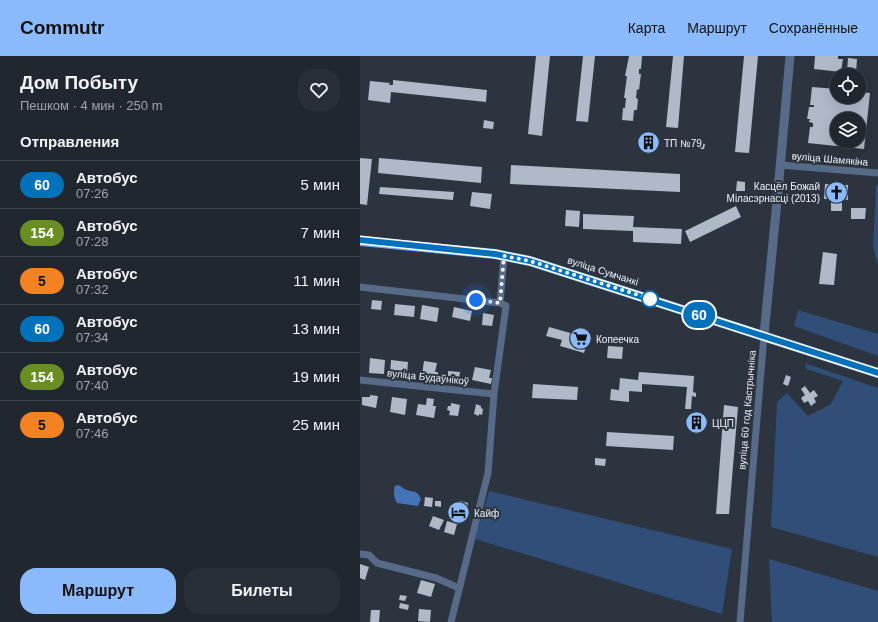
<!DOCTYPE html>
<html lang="ru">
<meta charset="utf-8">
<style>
body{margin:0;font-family:Arial,sans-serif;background:#292f37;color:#f1f3f6;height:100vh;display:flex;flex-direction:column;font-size:15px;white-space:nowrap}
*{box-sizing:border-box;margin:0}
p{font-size:13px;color:#a2a5aa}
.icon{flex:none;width:22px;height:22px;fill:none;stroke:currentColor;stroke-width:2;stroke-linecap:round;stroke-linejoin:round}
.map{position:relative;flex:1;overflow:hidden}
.details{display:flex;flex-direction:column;background:#21272f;width:360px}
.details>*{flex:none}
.badge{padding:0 8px;border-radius:13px;font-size:14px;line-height:26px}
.buttons{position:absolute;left:470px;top:12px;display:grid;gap:8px}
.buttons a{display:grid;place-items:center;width:36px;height:36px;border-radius:50%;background:#21272f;box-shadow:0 4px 16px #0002,0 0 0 1px #3e444b;font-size:20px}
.you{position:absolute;width:20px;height:20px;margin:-10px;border:3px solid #fff;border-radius:50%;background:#1a73e8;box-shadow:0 0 0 6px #1a73e833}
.map>.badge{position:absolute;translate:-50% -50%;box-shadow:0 0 0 2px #fff}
h2{padding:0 20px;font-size:15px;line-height:36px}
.round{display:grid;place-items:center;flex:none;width:42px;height:42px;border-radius:16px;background:#292f37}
.summary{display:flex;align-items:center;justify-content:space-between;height:68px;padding:0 20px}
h1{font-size:19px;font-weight:700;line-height:30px}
.primary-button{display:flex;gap:8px;margin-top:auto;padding:8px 20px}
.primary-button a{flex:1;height:46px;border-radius:16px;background:#8bbafc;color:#111;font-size:16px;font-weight:700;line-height:46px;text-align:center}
.primary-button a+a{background:#292f37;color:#f1f3f6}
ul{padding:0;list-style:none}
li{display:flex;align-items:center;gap:12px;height:48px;padding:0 20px;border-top:1px solid #3e444b}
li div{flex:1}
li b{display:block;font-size:15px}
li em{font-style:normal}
li .badge{min-width:44px;font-weight:700;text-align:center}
header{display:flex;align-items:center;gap:24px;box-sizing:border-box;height:56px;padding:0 20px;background:#8bbafc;color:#111}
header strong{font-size:19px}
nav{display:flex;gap:22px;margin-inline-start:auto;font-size:14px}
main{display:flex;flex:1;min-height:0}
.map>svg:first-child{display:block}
</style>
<header>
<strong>Commutr</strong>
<nav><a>Карта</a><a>Маршрут</a><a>Сохранённые</a></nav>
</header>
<main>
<section class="details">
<div class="summary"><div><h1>Дом Побыту</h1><p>Пешком · 4 мин · 250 m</p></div><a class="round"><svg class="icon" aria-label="heart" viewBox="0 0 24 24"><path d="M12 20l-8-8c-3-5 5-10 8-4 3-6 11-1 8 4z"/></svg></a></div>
<h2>Отправления</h2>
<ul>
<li><span class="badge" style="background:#0072bc;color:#fff">60</span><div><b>Автобус</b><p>07:26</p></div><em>5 мин</em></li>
<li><span class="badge" style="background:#6b8e23;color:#fff">154</span><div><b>Автобус</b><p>07:28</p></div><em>7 мин</em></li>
<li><span class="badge" style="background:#f58220;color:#111">5</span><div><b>Автобус</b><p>07:32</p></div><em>11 мин</em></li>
<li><span class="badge" style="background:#0072bc;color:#fff">60</span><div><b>Автобус</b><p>07:34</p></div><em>13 мин</em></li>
<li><span class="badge" style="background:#6b8e23;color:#fff">154</span><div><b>Автобус</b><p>07:40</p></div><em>19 мин</em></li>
<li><span class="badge" style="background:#f58220;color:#111">5</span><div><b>Автобус</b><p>07:46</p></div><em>25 мин</em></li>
</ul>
<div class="primary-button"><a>Маршрут</a><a>Билеты</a></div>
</section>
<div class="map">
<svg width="518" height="566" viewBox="0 0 518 566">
<rect width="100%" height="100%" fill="#2c343f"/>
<!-- green -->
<path fill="#304e77" d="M 516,129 L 518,130 L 518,210 L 513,190 Z
M 438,254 L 518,278 L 518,300 L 434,270 Z
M 445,307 L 518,332 L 518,501 L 411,471 L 417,346 L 427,337 L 448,360 L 471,348 L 483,325 L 446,313 Z
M 129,435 L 372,493 L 362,558 L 115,483 Z
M 409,503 L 518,535 L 518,566 L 412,566 Z"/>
<!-- water -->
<path fill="#4574b6" d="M 38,429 C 41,430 43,433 47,434 C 54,436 58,435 61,443 L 58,450 L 37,447 C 34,442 33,436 35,430 Z"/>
<!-- building -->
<path fill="#afb9c7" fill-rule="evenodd" d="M 176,0 L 190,0 L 182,80 L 168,78 Z
M 223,0 L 235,0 L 228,66 L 216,65 Z
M 269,0 L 282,0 L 281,13 L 279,13 L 279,18 L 281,18 L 279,34 L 277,33 L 276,42 L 278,43 L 277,54 L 274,54 L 273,65 L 262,64 L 263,52 L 265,52 L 266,42 L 264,42 L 267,20 L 265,20 Z
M 313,0 L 324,0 L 318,72 L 306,71 Z
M 384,0 L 398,0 L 389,97 L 375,96 Z
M 455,0 L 478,0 L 478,3 L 483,3 L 481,16 L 454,13 Z
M 488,2 L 497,3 L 496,17 L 487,16 Z
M 33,24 L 127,34 L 126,46 L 31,36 L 30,47 L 8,44 L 10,25 L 30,27 L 29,29 L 33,29 Z
M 452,31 L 477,33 L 477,41 L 499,41 L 499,36 L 510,37 L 504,93 L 448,87 L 450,71 L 453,71 L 453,67 L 449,66 L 450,63 L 447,63 L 449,51 L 454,51 L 454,49 L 450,49 ZM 477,63 L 499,63 L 499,85 L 477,85 Z
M 124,64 L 134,66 L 133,73 L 123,72 Z
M 283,80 L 294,80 L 293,94 L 282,93 Z
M 340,87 L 345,88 L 344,93 L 339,93 Z
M 0,102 L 12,103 L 7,149 L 0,148 Z
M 19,102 L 122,111 L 121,127 L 18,117 Z
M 151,109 L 320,118 L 320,136 L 150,128 Z
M 377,125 L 385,126 L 385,135 L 376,135 Z
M 465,128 L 488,129 L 488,144 L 482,143 L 482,155 L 471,155 L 471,143 L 464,143 Z
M 20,131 L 94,136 L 93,144 L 19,138 Z
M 112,136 L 132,138 L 130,153 L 110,150 Z
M 376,150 L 381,161 L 330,186 L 325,175 Z
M 491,152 L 506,152 L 505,163 L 491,163 Z
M 206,154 L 220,155 L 219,171 L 205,170 Z
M 223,158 L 274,160 L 273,171 L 322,173 L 321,188 L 273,186 L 273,175 L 223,173 Z
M 463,196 L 477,198 L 474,229 L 459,228 Z
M 12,244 L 22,245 L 21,254 L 11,253 Z
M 35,248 L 55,250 L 54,261 L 34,259 Z
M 62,249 L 79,252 L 77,266 L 60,263 Z
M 94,251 L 112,255 L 110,265 L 92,261 Z
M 123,257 L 134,259 L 132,270 L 122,269 Z
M 189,271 L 228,282 L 224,297 L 200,290 L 202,284 L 186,280 Z
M 248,290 L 263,291 L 262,303 L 247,302 Z
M 10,302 L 25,304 L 24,318 L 9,317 Z
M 31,304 L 48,306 L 47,319 L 30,318 Z
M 64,305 L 77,307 L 75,316 L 78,316 L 78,321 L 62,319 Z
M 115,311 L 131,314 L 129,322 L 132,322 L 131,328 L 112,324 Z
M 88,315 L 100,316 L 99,323 L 88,322 Z
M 279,316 L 334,320 L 333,336 L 336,337 L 336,341 L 332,340 L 331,353 L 325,353 L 327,331 L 282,328 L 282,336 L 269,335 L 269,346 L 250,344 L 251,333 L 259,334 L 260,322 L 278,324 Z
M 426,319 L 431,321 L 428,330 L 423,328 Z
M 173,328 L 218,331 L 217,344 L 172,342 Z
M 445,330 L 450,337 L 454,334 L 458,340 L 454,342 L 456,346 L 451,350 L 448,345 L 444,347 L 441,342 L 445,339 L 441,333 Z
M 10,339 L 18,340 L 16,352 L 2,349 L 2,341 L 10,341 Z
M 32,341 L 47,343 L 45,359 L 30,356 Z
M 67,342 L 74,343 L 73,350 L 76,350 L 74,362 L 56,359 L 58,348 L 66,349 Z
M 91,347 L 100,349 L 98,360 L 89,359 L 90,355 L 87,354 L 88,350 L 91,350 Z
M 116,348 L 121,350 L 121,352 L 123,353 L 122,359 L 119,358 L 119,360 L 114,358 Z
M 364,349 L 378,351 L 369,458 L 356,458 Z
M 329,363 L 342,363 L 342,372 L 329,371 Z
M 247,376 L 314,380 L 313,394 L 246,390 Z
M 235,402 L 246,403 L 245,410 L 235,409 Z
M 65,441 L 73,442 L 72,451 L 64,450 Z
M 75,445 L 81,445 L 81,451 L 75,450 Z
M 100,445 L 108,447 L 104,466 L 90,463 L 92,449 L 99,450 Z
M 73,460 L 84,464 L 79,474 L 69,470 Z
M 87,465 L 97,468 L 94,479 L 84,476 Z
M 0,508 L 9,511 L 5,524 L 0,522 Z
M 61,524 L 75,528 L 71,541 L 57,537 Z
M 40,539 L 47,540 L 45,545 L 39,544 Z
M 40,547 L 49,549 L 48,554 L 39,552 Z
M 59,553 L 71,554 L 70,566 L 58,565 Z
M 11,554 L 20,554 L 19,566 L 10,566 Z"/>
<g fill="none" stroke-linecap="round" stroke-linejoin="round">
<!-- minor -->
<path stroke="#576b88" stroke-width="7" d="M 420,109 L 518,117
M 0,231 L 140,247 L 146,250 L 134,338 L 128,417 L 91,566
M 140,247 L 144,199
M 0,324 L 134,338
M 0,498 L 9,499 L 17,507 L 76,522 L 99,532
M 380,566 L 404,279"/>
<!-- tertiary -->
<path stroke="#576b88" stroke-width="9" d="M 404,279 L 418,135 L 430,0"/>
<!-- primary -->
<path stroke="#77a1dc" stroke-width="10" d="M 0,185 L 135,198 L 170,205 L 518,317"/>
</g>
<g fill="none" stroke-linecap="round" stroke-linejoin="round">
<defs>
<path id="line" d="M 0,184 L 135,198 L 170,205 L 518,317"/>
</defs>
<!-- line casing -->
<use href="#line" stroke="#fff" stroke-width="9"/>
<!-- line -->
<use href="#line" stroke="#0072bc" stroke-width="6"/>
<!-- walk -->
<path stroke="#eff4fb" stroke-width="4" stroke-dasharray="0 7.2" d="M 116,244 L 140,247 L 144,200 L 170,205 L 291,243 L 290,243"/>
</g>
<!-- icons -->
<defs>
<symbol id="building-disc" viewBox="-11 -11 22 22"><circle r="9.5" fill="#8bbafc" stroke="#2c343f"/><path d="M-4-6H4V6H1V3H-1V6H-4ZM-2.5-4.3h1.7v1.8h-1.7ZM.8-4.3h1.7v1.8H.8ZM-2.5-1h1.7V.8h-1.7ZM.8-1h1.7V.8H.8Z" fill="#111"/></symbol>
<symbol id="church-disc" viewBox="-11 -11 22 22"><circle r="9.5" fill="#8bbafc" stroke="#2c343f"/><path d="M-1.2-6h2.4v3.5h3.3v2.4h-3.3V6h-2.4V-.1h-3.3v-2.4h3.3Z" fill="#111"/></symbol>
<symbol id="supermarket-disc" viewBox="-11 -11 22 22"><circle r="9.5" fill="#8bbafc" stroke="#2c343f"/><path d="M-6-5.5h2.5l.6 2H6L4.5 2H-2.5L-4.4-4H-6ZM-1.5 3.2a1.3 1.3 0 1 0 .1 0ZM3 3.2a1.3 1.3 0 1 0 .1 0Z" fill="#111"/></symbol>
<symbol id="hotel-disc" viewBox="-11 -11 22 22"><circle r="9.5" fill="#8bbafc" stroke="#2c343f"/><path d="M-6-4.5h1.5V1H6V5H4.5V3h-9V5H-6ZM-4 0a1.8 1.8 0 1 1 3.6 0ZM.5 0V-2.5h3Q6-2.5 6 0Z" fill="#111"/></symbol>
</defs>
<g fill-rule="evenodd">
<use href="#building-disc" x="276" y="74" width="25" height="25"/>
<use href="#church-disc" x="464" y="124" width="25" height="25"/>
<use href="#supermarket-disc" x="208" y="270" width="25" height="25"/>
<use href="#building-disc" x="324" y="354" width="25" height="25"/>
<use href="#hotel-disc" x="86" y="444" width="25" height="25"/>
</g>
<!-- markers -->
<circle fill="#fff" stroke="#0072bc" stroke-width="2" cx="290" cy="243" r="8"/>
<g text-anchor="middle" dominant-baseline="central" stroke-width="4" stroke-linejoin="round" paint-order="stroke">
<!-- poi labels -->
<g font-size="10" fill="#eff4fb" stroke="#2c343f" text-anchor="start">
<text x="304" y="87">ТП №79</text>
<text x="460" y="130" text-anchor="end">Касцёл Божай<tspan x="460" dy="12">Міласэрнасці (2013)</tspan></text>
<text x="236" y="283">Копеечка</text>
<text x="352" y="367">ЦЦП</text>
<text x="114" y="457">Кайф</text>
</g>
<!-- street labels -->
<g font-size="10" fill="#eff4fb" stroke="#2c343f">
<text transform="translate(470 103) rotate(5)">вуліца Шамякіна</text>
<text transform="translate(243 215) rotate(18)">вуліца Сумчанкі</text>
<text transform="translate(68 321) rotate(6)">вуліца Будаўнікоў</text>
<text transform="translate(387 354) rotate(-85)">вуліца 60 год Кастрычніка</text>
</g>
</g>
</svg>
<div class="buttons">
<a><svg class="icon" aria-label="locate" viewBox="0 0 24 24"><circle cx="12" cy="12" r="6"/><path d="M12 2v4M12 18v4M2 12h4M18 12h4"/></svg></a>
<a><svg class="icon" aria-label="layers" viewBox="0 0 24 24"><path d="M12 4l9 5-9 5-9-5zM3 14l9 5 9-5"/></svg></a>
</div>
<div class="you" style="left:116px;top:244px"></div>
<b class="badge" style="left:339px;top:259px;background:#0072bc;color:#fff">60</b>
</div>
</main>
